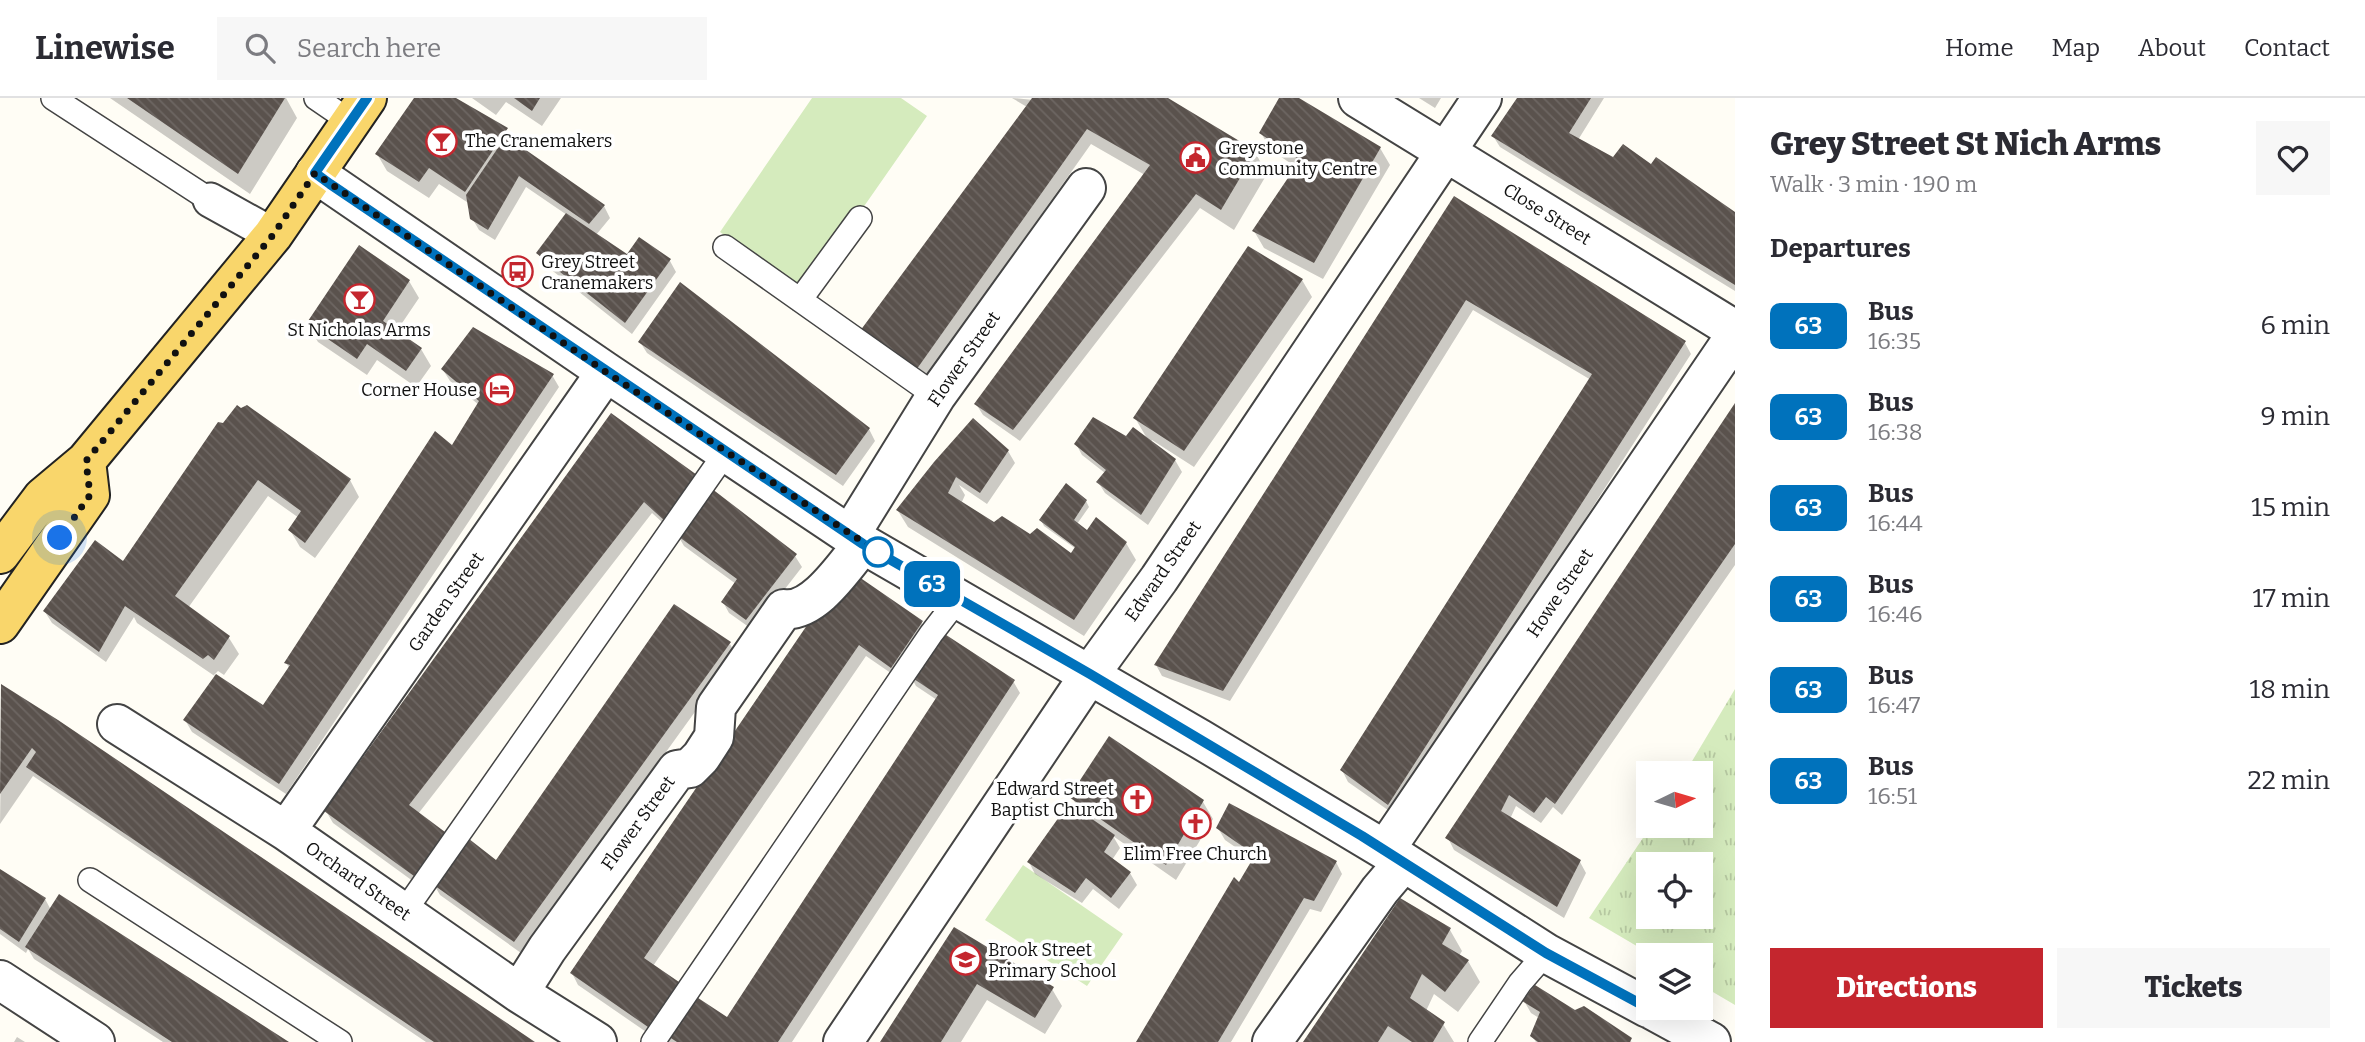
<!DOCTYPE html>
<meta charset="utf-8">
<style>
body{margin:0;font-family:Bitter,serif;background:#f7f7f7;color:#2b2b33;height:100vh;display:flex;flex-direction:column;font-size:26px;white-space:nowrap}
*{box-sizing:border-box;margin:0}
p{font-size:23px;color:#7c7c81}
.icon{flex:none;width:38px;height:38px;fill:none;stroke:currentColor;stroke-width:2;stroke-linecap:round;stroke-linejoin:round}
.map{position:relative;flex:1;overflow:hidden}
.drawer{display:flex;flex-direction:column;background:#fff;width:630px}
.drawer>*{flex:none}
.badge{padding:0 14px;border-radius:10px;font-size:24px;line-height:46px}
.needle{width:46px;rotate:85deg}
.tools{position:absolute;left:1636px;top:663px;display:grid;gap:14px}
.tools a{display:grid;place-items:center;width:77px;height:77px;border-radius:0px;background:#fff;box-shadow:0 7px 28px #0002;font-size:35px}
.you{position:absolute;width:35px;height:35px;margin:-18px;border:5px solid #fff;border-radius:50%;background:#1a73e8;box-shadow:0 0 0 10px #1a73e833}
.map>.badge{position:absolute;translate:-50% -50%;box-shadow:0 0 0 4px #fff}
h2{padding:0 35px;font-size:26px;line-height:63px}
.round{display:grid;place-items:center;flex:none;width:74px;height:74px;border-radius:0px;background:#f7f7f7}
.headline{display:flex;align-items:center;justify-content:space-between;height:119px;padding:0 35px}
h1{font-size:33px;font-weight:800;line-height:52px}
.primary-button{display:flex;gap:14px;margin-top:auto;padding:14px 35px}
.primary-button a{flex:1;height:80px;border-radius:0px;background:#c4262e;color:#fff;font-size:28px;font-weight:800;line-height:80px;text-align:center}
.primary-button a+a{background:#f7f7f7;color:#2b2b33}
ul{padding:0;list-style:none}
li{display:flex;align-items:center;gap:21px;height:91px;padding:0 35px}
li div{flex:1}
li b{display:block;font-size:26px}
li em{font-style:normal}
li .badge{min-width:77px;font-weight:700;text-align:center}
header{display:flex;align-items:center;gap:42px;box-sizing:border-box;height:98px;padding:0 35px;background:#fff;border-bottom:2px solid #e1e1e2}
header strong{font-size:33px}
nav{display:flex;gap:38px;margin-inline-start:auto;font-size:24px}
.search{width:490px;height:63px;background:#f7f7f7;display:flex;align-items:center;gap:18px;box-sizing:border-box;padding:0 24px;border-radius:0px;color:#7c7c81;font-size:26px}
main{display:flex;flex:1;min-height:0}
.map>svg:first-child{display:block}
</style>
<header>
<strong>Linewise</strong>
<div class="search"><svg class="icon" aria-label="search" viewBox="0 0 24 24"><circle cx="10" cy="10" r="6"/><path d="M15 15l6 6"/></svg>Search here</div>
<nav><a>Home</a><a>Map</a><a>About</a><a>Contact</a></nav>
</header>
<main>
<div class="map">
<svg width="1735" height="944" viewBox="0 0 1735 944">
<defs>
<pattern id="park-tufts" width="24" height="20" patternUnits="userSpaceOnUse" patternTransform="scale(1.75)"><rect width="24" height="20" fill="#d5ebbd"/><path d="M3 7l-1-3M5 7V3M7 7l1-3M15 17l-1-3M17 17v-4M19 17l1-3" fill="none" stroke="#b6c8a1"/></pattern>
<pattern id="building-back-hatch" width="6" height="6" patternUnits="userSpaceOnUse" patternTransform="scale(1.75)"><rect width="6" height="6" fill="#5a524d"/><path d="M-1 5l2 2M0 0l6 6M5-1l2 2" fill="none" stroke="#6d6662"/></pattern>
</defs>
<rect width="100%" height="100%" fill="#fffdf5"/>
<!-- grass -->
<path fill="#d5ebbd" d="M 812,0 L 901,0 L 927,18 L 805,193 L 720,134 Z
M 1023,767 L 1123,836 L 1087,888 L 985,822 Z"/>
<!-- park -->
<path fill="url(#park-tufts)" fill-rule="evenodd" d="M 1735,591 L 1735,907 L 1701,887 L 1701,858 L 1652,857 L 1589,820 L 1651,728 L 1701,728 L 1701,676 L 1685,675 ZM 1648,766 L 1701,766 L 1701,819 L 1648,819 Z"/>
<!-- shadow -->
<path fill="#0003" d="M 110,0 L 286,0 L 297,20 L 250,96 Z
M 416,0 L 455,0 L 506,32 L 515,46 L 604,108 L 610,120 L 596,137 L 628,158 L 670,163 L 676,174 L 632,236 L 544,166 L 538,155 L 567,117 L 526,89 L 495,142 L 479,132 L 472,120 L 470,106 L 439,86 L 429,100 L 387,73 L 377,56 Z
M 472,0 L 561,0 L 542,28 L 506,4 L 496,17 Z
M 1012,0 L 1034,2 L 1034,0 L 1164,0 L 1255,54 L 1267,76 L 1234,132 L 1200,110 L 1020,343 L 983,317 L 976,306 L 1145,77 L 1091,46 L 921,286 L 869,245 L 1027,9 Z
M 1281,0 L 1296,0 L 1380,50 L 1390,67 L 1323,181 L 1264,150 L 1254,133 L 1296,69 L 1271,52 L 1261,35 Z
M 1419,0 L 1441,0 L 1435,10 Z
M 1519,0 L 1604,0 L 1578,42 L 1614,61 L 1651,68 L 1735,116 L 1735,193 L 1500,49 L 1493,38 Z
M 1455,100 L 1685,245 L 1691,256 L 1395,717 L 1348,684 L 1342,672 L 1591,282 L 1473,212 L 1230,603 L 1162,578 L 1156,567 Z
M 1248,150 L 1302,182 L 1312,199 L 1194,369 L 1152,342 L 1151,344 L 1175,362 L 1182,374 L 1148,427 L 1105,395 L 1098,384 L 1105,375 L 1082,357 L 1076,346 L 1127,340 L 1148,342 L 1135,320 Z
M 409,183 L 419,200 L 396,234 L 421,251 L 431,268 L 416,289 L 377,262 L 367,277 L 318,244 L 308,227 Z
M 640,244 L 869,331 L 875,343 L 843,388 L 647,255 Z
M 443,272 L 552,277 L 559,289 L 286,696 L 192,634 L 185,622 L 216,579 L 137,525 L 134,519 L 106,564 L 52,525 L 45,514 L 123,465 L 219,326 L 350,382 L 359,399 L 315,460 L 300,449 L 290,432 L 299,420 L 268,398 L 188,510 L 229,540 L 239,556 L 224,577 L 218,573 L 214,577 L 263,610 L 290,571 L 286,565 L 453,350 L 479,307 L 450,283 Z
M 1735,308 L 1735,467 L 1562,717 L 1553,709 L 1541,725 L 1516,708 L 1510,721 L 1580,764 L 1586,775 L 1564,820 L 1454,752 L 1448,740 Z
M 611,318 L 673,434 L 652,415 L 418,716 L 443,735 L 450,747 L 421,789 L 333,725 L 326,713 Z
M 1008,353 L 1015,365 L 987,406 L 959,387 L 965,397 L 961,406 L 994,427 L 1030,438 L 1072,458 L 1076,451 L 1044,428 L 1041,422 L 1086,403 L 1089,409 L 1077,426 L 1087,434 L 1096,421 L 1126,445 L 1136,462 L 1084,538 L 908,429 L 898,413 L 935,365 Z
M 677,436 L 795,458 L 802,469 L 753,532 L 729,515 L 723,504 L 736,486 L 684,448 Z
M 847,473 L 921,524 L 928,536 L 898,580 L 866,558 L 653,868 L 678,885 L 685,897 L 728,922 L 937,602 L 916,588 L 910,577 L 1013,583 L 1020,595 L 792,944 L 668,944 L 661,931 L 655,940 L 578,887 L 572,875 Z
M 730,546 L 736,557 L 521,855 L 440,797 L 433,785 L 497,764 Z
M 2,588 L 532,944 L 426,944 L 33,678 L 0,726 Z
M 1072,699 L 1203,704 L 1213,721 L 1176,782 L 1113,738 L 1120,750 L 1112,762 L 1130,775 L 1137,787 L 1119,811 L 1093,791 L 1082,805 L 1035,776 L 1029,764 L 1081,716 Z
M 1218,730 L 1336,764 L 1342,776 L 1321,814 L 1310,811 L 1231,944 L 1138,944 L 1254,762 L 1225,742 Z
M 0,773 L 45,801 L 51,812 L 286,944 L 163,944 L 34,861 L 28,851 L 26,855 L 0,836 Z
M 1401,803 L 1450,832 L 1462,853 L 1459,858 L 1468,863 L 1480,884 L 1458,914 L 1434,896 L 1426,913 L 1443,926 L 1454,944 L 1305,944 Z
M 955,832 L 1052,891 L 1062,908 L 1045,936 L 987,902 L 961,944 L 882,944 Z
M 1524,903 L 1575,914 L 1632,944 L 1536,944 L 1532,938 L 1539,920 L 1531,915 Z
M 17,939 L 25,944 L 14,944 Z"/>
<!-- building -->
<path fill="url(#building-back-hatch)" d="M 127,0 L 285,0 L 238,76 Z
M 414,0 L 456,0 L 508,30 L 465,94 L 429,70 L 419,84 L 375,56 Z
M 514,0 L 540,0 L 532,13 Z
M 1032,0 L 1168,0 L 1256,53 L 1221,112 L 1196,96 L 1013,332 L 974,306 L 1150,67 L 1087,31 L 914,275 L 860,233 Z
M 1279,0 L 1299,0 L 1381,49 L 1314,165 L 1252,133 L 1292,74 L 1297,60 L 1259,35 Z
M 1517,0 L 1591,0 L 1569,35 L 1613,59 L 1623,46 L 1651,66 L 1656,59 L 1735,114 L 1735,187 L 1491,38 Z
M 506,38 L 605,107 L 589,126 L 519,78 L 488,132 L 470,121 L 466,97 Z
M 1454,98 L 1686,243 L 1388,707 L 1340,672 L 1592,276 L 1466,202 L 1223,593 L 1154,567 Z
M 566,115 L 627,156 L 639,139 L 671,161 L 625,225 L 536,155 Z
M 359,147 L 410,182 L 383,223 L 422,250 L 406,273 L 367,246 L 357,261 L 306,226 Z
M 1248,148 L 1303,181 L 1184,353 L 1133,320 Z
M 680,184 L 870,330 L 836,377 L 638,244 Z
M 473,229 L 554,276 L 279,686 L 183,622 L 216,576 L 263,607 L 290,567 L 284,565 L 435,333 L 452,347 L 479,303 L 441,271 Z
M 1735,305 L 1735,446 L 1555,706 L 1546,699 L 1534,715 L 1509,697 L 1501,713 L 1581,762 L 1557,809 L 1445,740 Z
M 237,307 L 241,310 L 247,307 L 351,381 L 305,445 L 288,432 L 301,413 L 258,382 L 175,498 L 230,538 L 214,562 L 208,557 L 203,561 L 125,508 L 99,554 L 43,513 L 95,442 L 123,463 L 218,324 L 223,325 Z
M 611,315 L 697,377 L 666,424 L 644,404 L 409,707 L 445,734 L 414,778 L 324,713 Z
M 1093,319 L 1126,338 L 1133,329 L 1176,361 L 1141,417 L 1096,384 L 1106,372 L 1074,346 Z
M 973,320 L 1009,352 L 980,395 L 956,379 L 948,395 L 994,424 L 1002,418 L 1030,436 L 1037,430 L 1071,455 L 1075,449 L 1039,422 L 1066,385 L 1087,402 L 1074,422 L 1087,432 L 1096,419 L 1127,444 L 1074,522 L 896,412 L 934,364 Z
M 707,387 L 797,456 L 746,522 L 721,504 L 737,481 L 675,436 Z
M 846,470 L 923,523 L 891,570 L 859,547 L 644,860 L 679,884 L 648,929 L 570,875 Z
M 674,506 L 731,544 L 514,844 L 431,785 L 464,737 L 496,762 Z
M 937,531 L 1015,582 L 778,944 L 677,944 L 660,933 L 686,892 L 727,919 L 938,597 L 908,577 Z
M 1,586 L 58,622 L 535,944 L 434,944 L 26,669 L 36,654 L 32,650 L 0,696 Z
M 1109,638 L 1204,702 L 1166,767 L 1069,699 Z
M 1069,705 L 1115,737 L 1104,754 L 1131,774 L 1111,800 L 1086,780 L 1075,795 L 1027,764 Z
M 1229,705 L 1337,763 L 1314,803 L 1304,800 L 1218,944 L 1136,944 L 1234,779 L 1239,784 L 1255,757 L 1216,730 Z
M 0,771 L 46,800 L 19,844 L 0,831 Z
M 59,796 L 289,944 L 172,944 L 25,849 Z
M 1400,800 L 1451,830 L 1442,846 L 1469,862 L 1445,894 L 1422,876 L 1410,900 L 1445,924 L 1433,944 L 1412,944 L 1388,928 L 1378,944 L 1303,944 Z
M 954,829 L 1054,889 L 1035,920 L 977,886 L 941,944 L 880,944 Z
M 1535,887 L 1575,912 L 1584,908 L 1632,940 L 1630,944 L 1538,944 L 1530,938 L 1540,914 L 1522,903 Z"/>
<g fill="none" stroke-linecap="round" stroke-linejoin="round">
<defs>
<path id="service" d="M 53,0 L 210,102
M 316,0 L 351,24
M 725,149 L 936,298
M 800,202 L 860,120
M 90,782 L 340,944
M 404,814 L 726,354
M 653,944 L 931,536 L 958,501
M 1480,944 L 1520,885 L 1546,855"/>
<path id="pedestrian" d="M 210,102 L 273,137"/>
<path id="minor" d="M 1358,0 L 1735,232
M 315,75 L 606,274 L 863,446 L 1200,641 L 1385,752 L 1546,855 L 1648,910
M 850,437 L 936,298 L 1086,90
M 117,626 L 286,733 L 519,895 L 597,944
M 286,733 L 606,274
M 1385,752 L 1735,238
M 519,895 L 547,851 L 677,672 L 690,670 L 701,659 L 714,639 L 716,609 L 784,511 C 815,515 845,467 863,446
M 1649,910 L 1711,944
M 843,944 L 1090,576 L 1159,481 L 1482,0
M 1272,944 L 1380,792 L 1403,765"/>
<path id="tertiary" d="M 0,882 L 95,944"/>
<path id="primary" d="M 0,456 L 43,399 L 86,363 L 273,137 L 367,0
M 0,526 L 90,397 L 86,363"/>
</defs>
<!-- service casing -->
<use href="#service" stroke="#444" stroke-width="26"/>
<!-- pedestrian casing -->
<use href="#pedestrian" stroke="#444" stroke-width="37"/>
<!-- minor casing -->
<use href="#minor" stroke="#444" stroke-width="42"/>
<!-- tertiary casing -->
<use href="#tertiary" stroke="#444" stroke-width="42"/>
<!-- primary casing -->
<use href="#primary" stroke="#222" stroke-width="42"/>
<!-- service -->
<use href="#service" stroke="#fff" stroke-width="23"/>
<!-- pedestrian -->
<use href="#pedestrian" stroke="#fff" stroke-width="33"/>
<!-- minor -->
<use href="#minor" stroke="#fff" stroke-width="38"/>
<!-- tertiary -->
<use href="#tertiary" stroke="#fff" stroke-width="38"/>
<!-- primary -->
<use href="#primary" stroke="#f9d66b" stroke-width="38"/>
</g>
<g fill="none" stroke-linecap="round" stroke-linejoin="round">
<defs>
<path id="line" d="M 367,0 L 315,75 L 330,86 L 863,446 L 1090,576 L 1362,738 L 1546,855 L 1648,910"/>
</defs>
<!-- line casing -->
<use href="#line" stroke="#fff" stroke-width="16"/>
<!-- line -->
<use href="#line" stroke="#0072bc" stroke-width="10"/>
<!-- walk -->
<path stroke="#111" stroke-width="7" stroke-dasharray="0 12.6" d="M 60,440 L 90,397 L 86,363 L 273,137 L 315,75 L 606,274 L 887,460 L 878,454"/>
</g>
<!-- icons -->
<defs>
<symbol id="bar-ring" viewBox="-11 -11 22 22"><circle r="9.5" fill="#fff" stroke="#c4262e" stroke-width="1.5"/><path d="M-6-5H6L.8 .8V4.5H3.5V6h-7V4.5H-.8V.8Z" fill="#c4262e"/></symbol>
<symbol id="civic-ring" viewBox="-11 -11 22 22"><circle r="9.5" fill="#fff" stroke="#c4262e" stroke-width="1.5"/><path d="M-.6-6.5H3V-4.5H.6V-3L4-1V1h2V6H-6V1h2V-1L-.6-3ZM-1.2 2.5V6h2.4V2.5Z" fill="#c4262e"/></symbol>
<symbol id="bus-ring" viewBox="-11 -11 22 22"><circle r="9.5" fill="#fff" stroke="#c4262e" stroke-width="1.5"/><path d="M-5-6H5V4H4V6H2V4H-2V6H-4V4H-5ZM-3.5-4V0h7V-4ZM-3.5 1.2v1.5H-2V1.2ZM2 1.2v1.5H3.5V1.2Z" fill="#c4262e"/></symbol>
<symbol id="hotel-ring" viewBox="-11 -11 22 22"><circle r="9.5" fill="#fff" stroke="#c4262e" stroke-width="1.5"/><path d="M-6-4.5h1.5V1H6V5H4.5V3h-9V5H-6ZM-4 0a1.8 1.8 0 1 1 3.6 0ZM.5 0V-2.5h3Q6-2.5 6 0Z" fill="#c4262e"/></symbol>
<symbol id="church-ring" viewBox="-11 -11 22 22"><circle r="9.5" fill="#fff" stroke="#c4262e" stroke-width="1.5"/><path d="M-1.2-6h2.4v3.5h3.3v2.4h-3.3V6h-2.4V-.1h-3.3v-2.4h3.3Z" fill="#c4262e"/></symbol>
<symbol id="school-ring" viewBox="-11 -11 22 22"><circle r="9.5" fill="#fff" stroke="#c4262e" stroke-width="1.5"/><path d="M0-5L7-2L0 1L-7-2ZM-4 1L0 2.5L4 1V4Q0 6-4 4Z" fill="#c4262e"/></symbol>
</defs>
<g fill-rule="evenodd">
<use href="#bar-ring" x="424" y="26" width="35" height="35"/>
<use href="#civic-ring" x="1178" y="42" width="35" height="35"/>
<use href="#bus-ring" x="500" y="156" width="35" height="35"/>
<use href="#bar-ring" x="342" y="184" width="35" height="35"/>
<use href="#hotel-ring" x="482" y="274" width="35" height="35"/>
<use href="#church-ring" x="1120" y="684" width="35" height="35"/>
<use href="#church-ring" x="1178" y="708" width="35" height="35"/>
<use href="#school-ring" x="948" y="844" width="35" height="35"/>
</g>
<!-- markers -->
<circle fill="#fff" stroke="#0072bc" stroke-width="3.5" cx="878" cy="454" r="14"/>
<g text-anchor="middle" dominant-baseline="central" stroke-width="7" stroke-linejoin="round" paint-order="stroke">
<!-- poi labels -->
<g font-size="18" fill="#111" stroke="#fff" text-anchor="start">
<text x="465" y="43">The Cranemakers</text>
<text x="1218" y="50">Greystone<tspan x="1218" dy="21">Community Centre</tspan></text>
<text x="541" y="164">Grey Street<tspan x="541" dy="21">Cranemakers</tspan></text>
<text x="359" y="232" text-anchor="middle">St Nicholas Arms</text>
<text x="477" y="292" text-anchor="end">Corner House</text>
<text x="1114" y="691" text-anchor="end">Edward Street<tspan x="1114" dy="21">Baptist Church</tspan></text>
<text x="1195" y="756" text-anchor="middle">Elim Free Church</text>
<text x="988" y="852">Brook Street<tspan x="988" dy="21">Primary School</tspan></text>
</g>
<!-- street labels -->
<g font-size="18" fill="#111" stroke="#fff">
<text transform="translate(1547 116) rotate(32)">Close Street</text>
<text transform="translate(964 261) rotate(-55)">Flower Street</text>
<text transform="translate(1163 473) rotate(-55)">Edward Street</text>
<text transform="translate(1560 495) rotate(-56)">Howe Street</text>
<text transform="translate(446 504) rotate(-55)">Garden Street</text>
<text transform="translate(638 725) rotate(-54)">Flower Street</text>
<text transform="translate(358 783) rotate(35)">Orchard Street</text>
</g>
</g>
</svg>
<div class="tools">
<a><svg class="needle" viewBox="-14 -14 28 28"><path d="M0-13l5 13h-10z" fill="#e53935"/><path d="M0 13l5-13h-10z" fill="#7c7c81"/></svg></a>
<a><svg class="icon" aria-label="locate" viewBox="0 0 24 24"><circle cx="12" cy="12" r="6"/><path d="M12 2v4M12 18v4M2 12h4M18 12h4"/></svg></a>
<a><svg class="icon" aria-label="layers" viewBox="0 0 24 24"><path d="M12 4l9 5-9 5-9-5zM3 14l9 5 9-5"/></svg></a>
</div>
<div class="you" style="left:60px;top:440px"></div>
<b class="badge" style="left:932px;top:486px;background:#0072bc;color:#fff">63</b>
</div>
<section class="drawer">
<div class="headline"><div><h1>Grey Street St Nich Arms</h1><p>Walk · 3 min · 190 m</p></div><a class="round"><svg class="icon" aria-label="heart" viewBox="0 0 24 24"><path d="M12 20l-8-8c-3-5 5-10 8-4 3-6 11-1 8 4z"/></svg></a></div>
<h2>Departures</h2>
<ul>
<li><span class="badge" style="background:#0072bc;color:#fff">63</span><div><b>Bus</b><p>16:35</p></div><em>6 min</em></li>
<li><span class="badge" style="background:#0072bc;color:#fff">63</span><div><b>Bus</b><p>16:38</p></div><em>9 min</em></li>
<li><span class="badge" style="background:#0072bc;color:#fff">63</span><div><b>Bus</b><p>16:44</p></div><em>15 min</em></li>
<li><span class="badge" style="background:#0072bc;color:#fff">63</span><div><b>Bus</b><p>16:46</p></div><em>17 min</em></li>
<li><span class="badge" style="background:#0072bc;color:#fff">63</span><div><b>Bus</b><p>16:47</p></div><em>18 min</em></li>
<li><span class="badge" style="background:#0072bc;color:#fff">63</span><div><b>Bus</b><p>16:51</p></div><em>22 min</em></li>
</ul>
<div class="primary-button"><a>Directions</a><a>Tickets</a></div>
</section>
</main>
